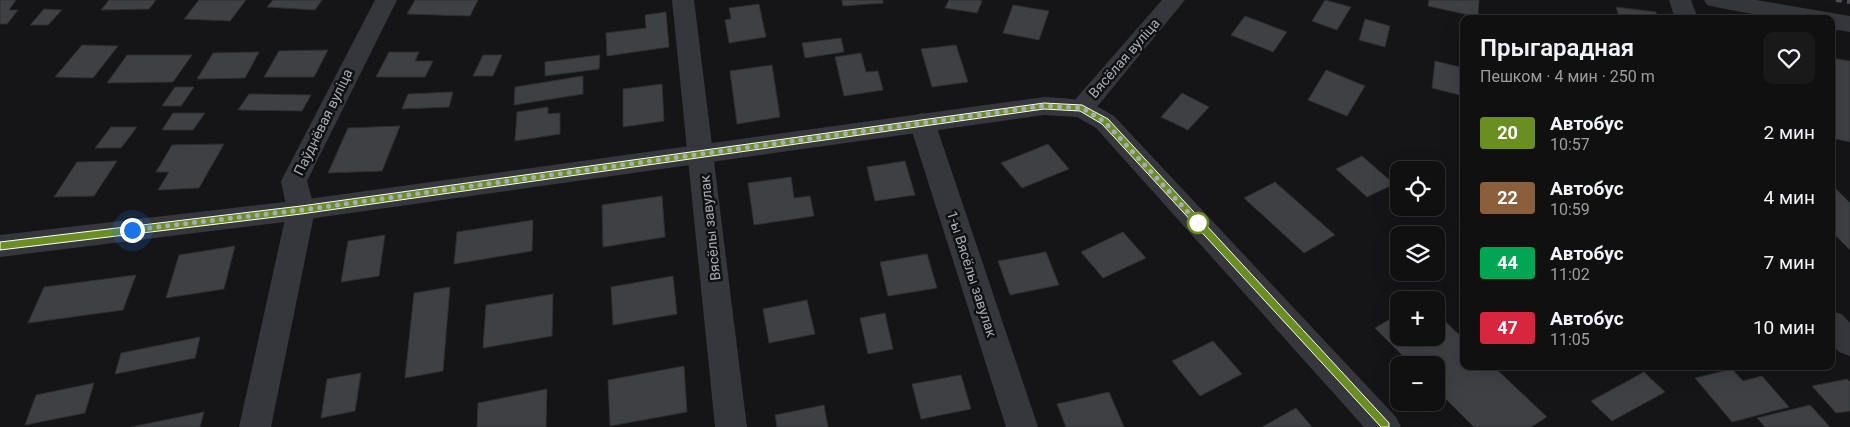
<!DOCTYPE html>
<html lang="ru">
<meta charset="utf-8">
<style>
body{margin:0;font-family:Roboto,sans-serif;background:#19191a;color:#f1f3f6;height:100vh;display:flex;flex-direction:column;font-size:19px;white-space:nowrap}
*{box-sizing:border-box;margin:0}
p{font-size:16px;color:#9c9d9f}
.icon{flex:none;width:28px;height:28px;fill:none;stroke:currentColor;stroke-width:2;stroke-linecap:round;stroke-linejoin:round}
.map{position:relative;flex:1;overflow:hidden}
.drawer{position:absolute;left:1460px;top:15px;width:375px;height:355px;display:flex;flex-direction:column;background:#101011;border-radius:10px;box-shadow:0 5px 20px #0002,0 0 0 1px #303031}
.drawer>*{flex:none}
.badge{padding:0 10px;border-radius:4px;font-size:18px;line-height:32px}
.tools{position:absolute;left:1390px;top:161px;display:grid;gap:10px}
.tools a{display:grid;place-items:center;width:55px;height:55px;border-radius:10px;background:#101011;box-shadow:0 5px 20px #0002,0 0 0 1px #303031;font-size:25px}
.you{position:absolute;width:25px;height:25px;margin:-12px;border:4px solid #fff;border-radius:50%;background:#1a73e8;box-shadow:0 0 0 8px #1a73e833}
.map>.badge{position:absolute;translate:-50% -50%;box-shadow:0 0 0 2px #fff}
.round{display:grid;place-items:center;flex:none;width:52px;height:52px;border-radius:10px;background:#19191a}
.summary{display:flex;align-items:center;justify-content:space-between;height:85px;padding:0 20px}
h1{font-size:24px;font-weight:600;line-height:38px}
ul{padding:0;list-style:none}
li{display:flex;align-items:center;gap:15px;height:65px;padding:0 20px}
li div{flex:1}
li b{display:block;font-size:19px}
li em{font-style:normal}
li .badge{min-width:55px;font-weight:700;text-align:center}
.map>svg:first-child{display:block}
</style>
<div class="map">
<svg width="1850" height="427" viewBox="0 0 1850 427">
<rect width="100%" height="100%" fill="#151517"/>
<!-- building -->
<path fill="#3f4044" stroke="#2f2f33" d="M 0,0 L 16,0 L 9,10 L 18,10 L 7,24 L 0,24 Z
M 109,0 L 156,0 L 149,9 L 101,10 Z
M 199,0 L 246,0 L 230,21 L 184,19 Z
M 273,0 L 322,0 L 315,10 L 267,7 Z
M 415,0 L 478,0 L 470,16 L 407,14 Z
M 842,0 L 883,0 L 883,3 L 843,6 Z
M 949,0 L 979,0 L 982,1 L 977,13 L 945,8 Z
M 1325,0 L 1351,7 L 1337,30 L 1312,21 Z
M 1429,0 L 1479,0 L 1478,17 L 1428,6 Z
M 759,4 L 766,37 L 729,43 L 725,20 L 731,19 L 729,8 Z
M 1013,5 L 1049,11 L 1039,40 L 1003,33 Z
M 1616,7 L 1656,12 L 1658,19 L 1620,19 Z
M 44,9 L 62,10 L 48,25 L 30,25 Z
M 666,12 L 669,47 L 607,56 L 606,33 L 646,28 L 645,15 Z
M 1245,16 L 1287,32 L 1273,52 L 1231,35 Z
M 1365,19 L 1390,26 L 1385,47 L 1359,40 Z
M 841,38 L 844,52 L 805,58 L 802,43 Z
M 82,45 L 118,46 L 93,78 L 55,77 Z
M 956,45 L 968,82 L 932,87 L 921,49 Z
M 328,50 L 314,77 L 264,77 L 279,51 Z
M 259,52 L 245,78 L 197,79 L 213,53 Z
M 389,52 L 419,52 L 415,61 L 433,61 L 425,77 L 376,77 Z
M 861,53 L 866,72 L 878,71 L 883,90 L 844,96 L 835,57 Z
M 127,55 L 192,55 L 173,82 L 107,83 Z
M 483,55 L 502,55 L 493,76 L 473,76 Z
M 600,55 L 599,69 L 545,76 L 545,62 Z
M 1831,58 L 1850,61 L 1850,142 L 1831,138 Z
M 1435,61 L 1464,68 L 1464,96 L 1432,88 Z
M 772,65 L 780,117 L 737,124 L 730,71 Z
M 1326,70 L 1365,86 L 1347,116 L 1308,100 Z
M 583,76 L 583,94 L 514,105 L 515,87 Z
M 662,84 L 664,121 L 623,127 L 623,89 Z
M 175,87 L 194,87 L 181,106 L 162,106 Z
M 453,92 L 449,107 L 402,109 L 408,94 Z
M 1182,93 L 1209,107 L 1188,130 L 1161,117 Z
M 249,94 L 311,95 L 302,111 L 238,110 Z
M 548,107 L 548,114 L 560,113 L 560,134 L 515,141 L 517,112 Z
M 173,113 L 205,113 L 193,130 L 162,130 Z
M 400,126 L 382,171 L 328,173 L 348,128 Z
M 111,127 L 137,127 L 121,148 L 95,148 Z
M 224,144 L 199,188 L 158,190 L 169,172 L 156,172 L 172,145 Z
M 1048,144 L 1069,169 L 1022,188 L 1001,163 Z
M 1362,156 L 1394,184 L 1367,197 L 1336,169 Z
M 117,161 L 94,196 L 54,197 L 77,162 Z
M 905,161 L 915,195 L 875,201 L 867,167 Z
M 791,177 L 794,198 L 810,196 L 814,216 L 754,225 L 748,183 Z
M 1275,182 L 1335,235 L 1304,253 L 1244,198 Z
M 1831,187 L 1834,187 L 1850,203 L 1850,250 L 1831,231 Z
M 662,196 L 665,237 L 603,247 L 602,205 Z
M 533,220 L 532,251 L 454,264 L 457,232 Z
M 1123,232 L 1146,258 L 1103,278 L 1081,252 Z
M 385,235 L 379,276 L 341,282 L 348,241 Z
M 235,246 L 224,289 L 166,298 L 179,255 Z
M 1046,252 L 1059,285 L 1010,295 L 998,261 Z
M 927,254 L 937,288 L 888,296 L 880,262 Z
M 136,275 L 123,310 L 28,323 L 44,287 Z
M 673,276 L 677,314 L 613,325 L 611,287 Z
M 450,287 L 443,371 L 405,378 L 414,293 Z
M 553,294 L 552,336 L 483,348 L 486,305 Z
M 807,300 L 815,334 L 769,343 L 763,309 Z
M 885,313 L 893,349 L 868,354 L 860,318 Z
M 1436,313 L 1464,339 L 1464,366 L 1493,366 L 1547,417 L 1531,427 L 1474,427 L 1436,389 L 1436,365 L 1412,365 L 1375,328 L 1399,314 L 1399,338 L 1436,338 Z
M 200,337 L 195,358 L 115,374 L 121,353 Z
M 1213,341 L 1242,374 L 1200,396 L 1172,361 Z
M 684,366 L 687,412 L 610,426 L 608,380 Z
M 1732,369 L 1743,381 L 1762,376 L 1789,407 L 1732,422 L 1695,378 Z
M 1644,372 L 1665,392 L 1612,421 L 1591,401 Z
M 361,373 L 355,411 L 321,418 L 327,379 Z
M 961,375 L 971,409 L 921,419 L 912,384 Z
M 1847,379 L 1850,382 L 1850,411 L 1836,413 L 1812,386 Z
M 94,383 L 85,413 L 25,425 L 36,395 Z
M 547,389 L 546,427 L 477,427 L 478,403 Z
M 1109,392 L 1124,427 L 1066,427 L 1057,404 Z
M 824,405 L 828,427 L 777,427 L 775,415 Z
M 1810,405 L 1830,427 L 1765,427 L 1757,418 Z
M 1296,408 L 1312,427 L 1262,427 Z
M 204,412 L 200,427 L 131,427 Z"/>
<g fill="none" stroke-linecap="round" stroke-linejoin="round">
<!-- minor -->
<path fill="#36373c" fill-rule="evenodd" d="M 375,0 L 397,0 L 307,181 L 315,210 L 271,427 L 239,427 L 287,210 L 281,181 Z
M 672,0 L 694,0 L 747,427 L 715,427 Z
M 1162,0 L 1185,0 L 1091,114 L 1082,117 L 1073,114 L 1069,108 L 1073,102 Z
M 1669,0 L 1691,0 L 1698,19 L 1675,19 Z
M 1704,0 L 1756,0 L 1850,16 L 1850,32 L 1831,29 L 1831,19 L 1779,19 L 1715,7 L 1707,5 Z
M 922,113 L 931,116 L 935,122 L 1038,427 L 1006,427 L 909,122 L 913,116 Z
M 1831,311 L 1842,314 L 1850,323 L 1850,356 L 1839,352 L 1831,343 Z"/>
<!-- tertiary -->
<path fill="#36373c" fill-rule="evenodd" d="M 1044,97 C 1078,99 1084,98 1114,116 L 1396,417 L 1401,427 L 1364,427 L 1096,128 L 1077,117 L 1044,115 L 301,220 L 0,257 L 0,235 L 301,200 Z"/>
<!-- rail -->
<path stroke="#4b4d52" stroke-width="4" stroke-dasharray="6 5" stroke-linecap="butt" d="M 1836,0 L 1850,2"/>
</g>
<!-- line -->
<path fill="#6b8e23" stroke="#fff" d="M 1044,103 L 1082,105 L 1108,119 L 1389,423 L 1389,427 L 1381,427 L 1102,124 L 1080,111 L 1044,109 L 301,214 L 0,250 L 0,242 L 301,206 Z"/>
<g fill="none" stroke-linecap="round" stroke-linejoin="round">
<!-- walk -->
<path stroke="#a8acb6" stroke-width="5" stroke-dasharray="0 9" d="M 132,230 L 301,210 L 1044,106 L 1082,108 L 1105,122 L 1198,223"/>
</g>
<!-- markers -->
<circle fill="#fff" stroke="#6b8e23" stroke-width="2.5" cx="1198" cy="223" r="10"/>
<g text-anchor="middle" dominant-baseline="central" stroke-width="5" stroke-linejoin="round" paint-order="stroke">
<!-- street labels -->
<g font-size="14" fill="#a8acb6" stroke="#101012">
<text transform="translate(1124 58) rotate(-49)">Вясёлая вуліца</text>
<text transform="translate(323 122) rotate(-64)">Паўднёвая вуліца</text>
<text transform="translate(710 228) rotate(-96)">Вясёлы завулак</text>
<text transform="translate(972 274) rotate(72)">1-ы Вясёлы завулак</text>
</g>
</g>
</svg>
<div class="tools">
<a><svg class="icon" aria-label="locate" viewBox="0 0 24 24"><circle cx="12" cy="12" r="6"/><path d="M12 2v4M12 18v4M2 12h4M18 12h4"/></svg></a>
<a><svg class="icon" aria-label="layers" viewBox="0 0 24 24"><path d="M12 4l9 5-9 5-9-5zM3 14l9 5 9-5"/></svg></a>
<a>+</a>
<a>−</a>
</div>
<div class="you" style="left:132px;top:230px"></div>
<section class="drawer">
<div class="summary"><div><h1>Прыгарадная</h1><p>Пешком · 4 мин · 250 m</p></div><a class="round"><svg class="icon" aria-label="heart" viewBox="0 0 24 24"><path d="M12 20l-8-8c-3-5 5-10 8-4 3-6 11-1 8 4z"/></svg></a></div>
<ul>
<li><span class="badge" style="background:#6b8e23;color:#fff">20</span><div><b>Автобус</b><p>10:57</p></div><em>2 мин</em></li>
<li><span class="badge" style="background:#8b5e3c;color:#fff">22</span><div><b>Автобус</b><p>10:59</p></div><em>4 мин</em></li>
<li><span class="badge" style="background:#00a651;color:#fff">44</span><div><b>Автобус</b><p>11:02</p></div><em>7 мин</em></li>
<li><span class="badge" style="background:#d7263d;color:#fff">47</span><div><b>Автобус</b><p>11:05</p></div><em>10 мин</em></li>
</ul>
</section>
</div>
